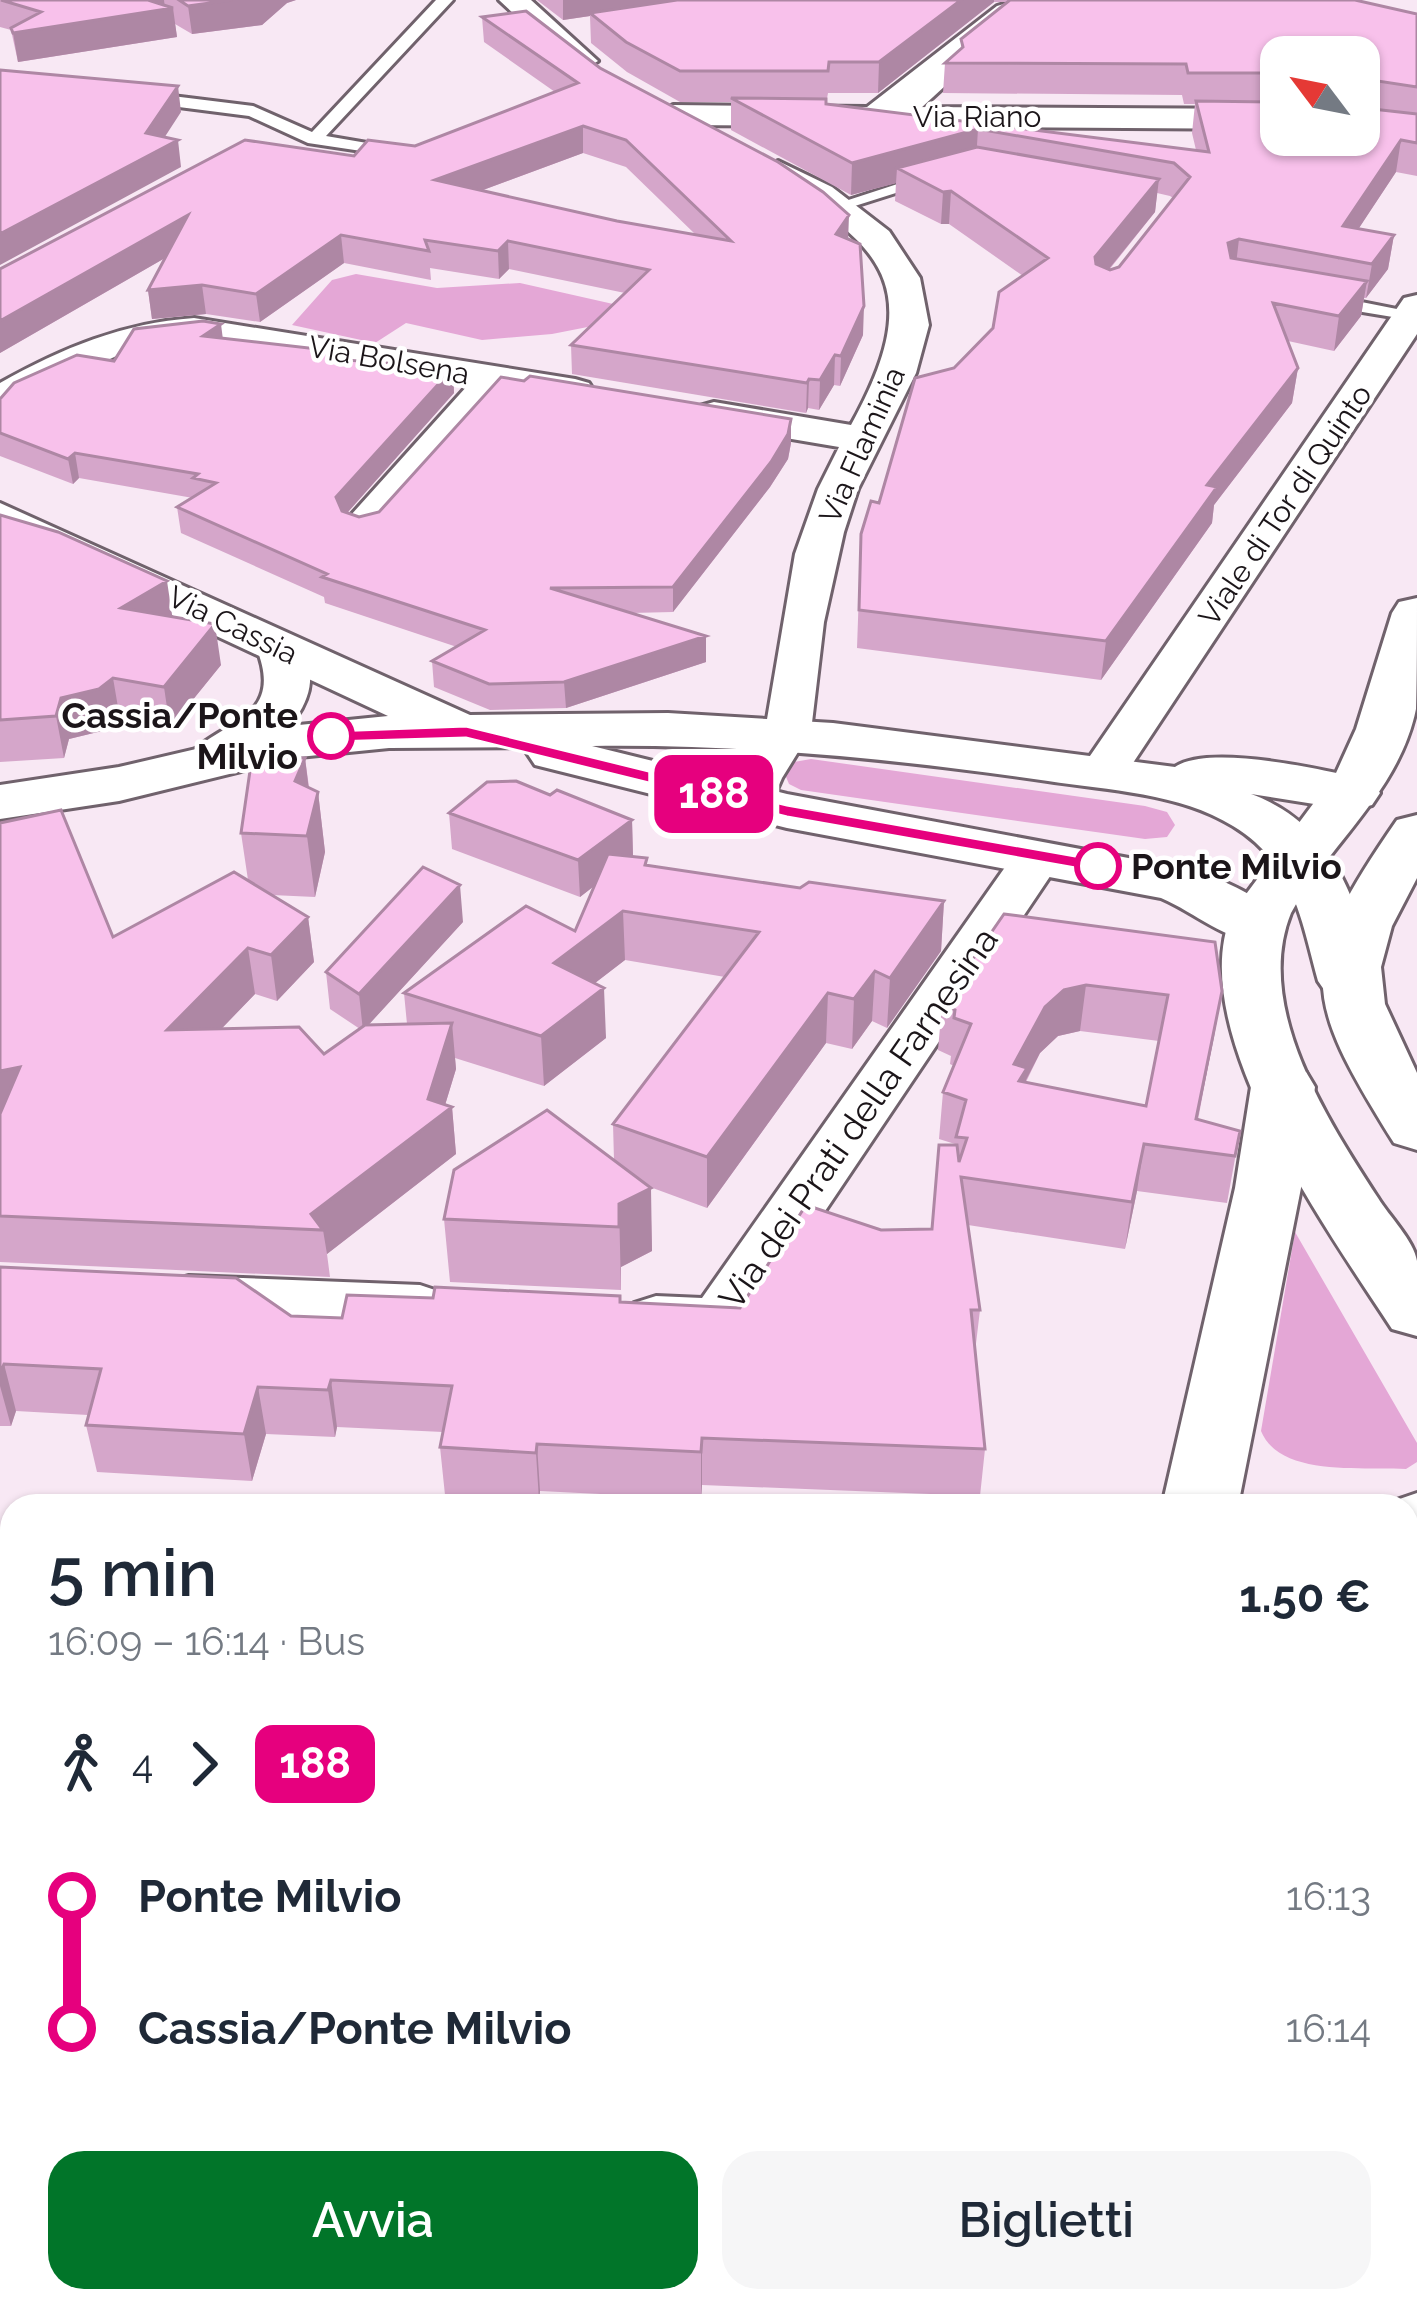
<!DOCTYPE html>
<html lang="it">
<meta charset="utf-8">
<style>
body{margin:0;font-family:Raleway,sans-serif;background:#f6f6f7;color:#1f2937;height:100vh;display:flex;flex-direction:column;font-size:45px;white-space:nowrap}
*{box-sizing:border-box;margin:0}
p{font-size:39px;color:#747a83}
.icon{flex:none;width:66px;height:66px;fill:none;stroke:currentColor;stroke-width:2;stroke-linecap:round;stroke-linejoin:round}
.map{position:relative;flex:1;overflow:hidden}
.drawer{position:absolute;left:0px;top:1494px;width:1419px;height:819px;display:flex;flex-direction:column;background:#fff;border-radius:36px 36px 0 0;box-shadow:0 3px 9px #0004}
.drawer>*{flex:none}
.badge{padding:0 24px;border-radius:18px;font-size:42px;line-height:78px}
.needle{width:78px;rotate:302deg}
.tools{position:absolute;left:1260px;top:36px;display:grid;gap:24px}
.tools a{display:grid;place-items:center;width:120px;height:120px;border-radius:24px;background:#fff;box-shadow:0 3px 9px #0004;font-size:60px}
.map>.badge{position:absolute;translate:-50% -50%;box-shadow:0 0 0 6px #fff}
.legs{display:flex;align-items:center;gap:18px;height:132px;padding:0 48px;font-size:39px}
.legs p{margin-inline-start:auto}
.headline{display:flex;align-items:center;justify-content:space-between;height:204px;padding:0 48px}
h1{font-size:66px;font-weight:600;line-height:90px}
.cta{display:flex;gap:24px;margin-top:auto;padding:24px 48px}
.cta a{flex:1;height:138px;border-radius:36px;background:#017529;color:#fff;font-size:48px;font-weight:600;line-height:138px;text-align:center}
.cta a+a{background:#f6f6f7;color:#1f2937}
ul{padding:0 48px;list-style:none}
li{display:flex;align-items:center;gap:42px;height:132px;font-size:45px}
li i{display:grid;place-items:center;width:18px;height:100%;margin:0 15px;background:currentColor}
li i::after{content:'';width:30px;height:30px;margin:-15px;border:9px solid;border-radius:50%;background:#fff}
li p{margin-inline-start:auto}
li:first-child i{background:linear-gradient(#0000 50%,currentColor 0)}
li:last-child i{background:linear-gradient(currentColor 50%,#0000 0)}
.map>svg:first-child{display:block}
</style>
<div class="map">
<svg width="1417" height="2312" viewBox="0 0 1417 2312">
<rect width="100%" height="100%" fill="#f8e8f4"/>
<!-- green -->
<path fill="#e4a7d6" d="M 356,274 L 437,288 L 520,283 L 622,306 L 608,323 L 552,334 L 482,340 L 406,323 L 375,343 L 292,325 L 332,280 Z
M 811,759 L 1145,806 L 1167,812 L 1175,825 L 1167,837 L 1145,839 L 801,790 L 789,784 L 784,772 L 794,762 Z
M 1295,1232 L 1417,1443 L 1417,1462 L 1406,1469 C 1364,1466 1280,1478 1261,1431 Z
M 0,1954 L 12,1955 L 12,2301 L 1260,2301 L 1264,2312 L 0,2312 Z"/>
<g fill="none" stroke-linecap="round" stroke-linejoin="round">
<defs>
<path id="service" d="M 436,0 L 453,0 L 326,136 L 408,150 L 408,158 L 308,143 L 249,116 L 140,102 L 132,97 L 140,92 L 253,106 L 312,132 Z
M 944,71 L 958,74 L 908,120 L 896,120 L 896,112 Z
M 925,175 L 940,179 L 839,211 L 830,206 Z
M 1321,294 L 1417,313 L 1417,321 L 1314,304 L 1311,300 Z
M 1417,1561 L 1417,1589 L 1407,1590 L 1407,1562 Z
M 1407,1949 L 1417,1953 L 1417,1997 L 1407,1993 Z"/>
<path id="minor" d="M 499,0 L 531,0 L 598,61 L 583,70 L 572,68 Z
M 1007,3 L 1017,6 L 1022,12 L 1017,18 L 906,107 L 1281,109 L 1281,129 L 673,125 L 657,115 L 673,105 L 867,107 L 997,6 Z
M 778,161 L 832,187 L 889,231 L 920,278 L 929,325 L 916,373 L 858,489 L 844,532 L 824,622 L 811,731 L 782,778 L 767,812 L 750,817 L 733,812 L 726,802 L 734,778 L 765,731 L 795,554 L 818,489 L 839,447 L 714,426 L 700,422 L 694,414 L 700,406 L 714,402 L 851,425 C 924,293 891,246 766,178 L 761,171 Z
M 1417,295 L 1417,334 L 1127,772 L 1120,782 L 1103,786 L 1086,782 L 1079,772 L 1404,298 Z
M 194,318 L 575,379 L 589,383 L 594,391 L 589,399 L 575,403 L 504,391 L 378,534 L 363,538 L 348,534 L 342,525 L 468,385 L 194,340 L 129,350 L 0,411 L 0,383 C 62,348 123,323 194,318 Z
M 278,634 L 294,638 C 303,651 311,666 310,682 C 307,729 233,785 189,774 L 182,764 C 214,718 288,725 256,647 L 262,638 Z
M 1038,842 L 1056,846 L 1063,857 L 741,1336 C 707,1346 668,1343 634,1333 L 626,1318 L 634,1303 L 656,1296 L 702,1298 L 1020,846 Z
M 189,1276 L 420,1285 L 441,1292 L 450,1307 L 441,1322 L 420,1329 L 189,1318 L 168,1312 L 159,1297 L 168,1282 Z
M 0,1857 L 12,1857 L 12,1923 L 0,1923 Z"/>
<path id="tertiary" d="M 0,503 L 470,715 L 668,713 L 833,723 L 1175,767 C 1210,743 1329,771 1372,781 L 1380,793 L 1372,805 L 1352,810 L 1251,794 C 1336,825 1355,903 1380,981 L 1371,994 L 1349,1000 L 1327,994 L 1318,981 C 1301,919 1294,863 1233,826 C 1180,793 1108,790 1048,781 C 897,759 745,744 592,746 L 787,794 L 1198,871 C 1230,884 1265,897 1286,927 L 1277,940 C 1234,950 1201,915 1161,898 L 787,828 L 535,765 L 527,753 L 531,747 L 389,748 L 299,757 L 119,801 L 0,819 L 0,785 L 119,767 L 299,725 L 388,716 L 0,535 Z
M 1283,1066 L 1306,1072 L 1315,1087 L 1301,1188 L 1238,1506 L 1162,1506 L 1235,1188 L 1251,1087 L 1260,1072 Z
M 1417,1493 L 1417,1551 L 1407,1553 L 1407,1506 L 1379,1506 Z
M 1306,2301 L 1404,2301 L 1408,2312 L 1310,2312 Z"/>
<path id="primary" d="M 1417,598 C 1417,633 1417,675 1416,709 C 1399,792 1330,843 1291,913 C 1253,1007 1328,1121 1378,1198 C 1389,1216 1414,1241 1417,1261 C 1417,1285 1417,1312 1417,1336 L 1392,1329 C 1329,1232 1182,1030 1232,913 L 1336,773 L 1356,729 L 1392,613 L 1399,602 Z
M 1417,815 L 1417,878 L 1392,926 L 1381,967 L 1385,1004 L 1417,1073 L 1417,1150 L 1394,1143 C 1301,994 1296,966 1397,820 Z"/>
</defs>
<!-- service casing -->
<use href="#service" stroke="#70626c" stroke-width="6"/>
<!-- minor casing -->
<use href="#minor" stroke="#70626c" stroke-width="6"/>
<!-- tertiary casing -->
<use href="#tertiary" stroke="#70626c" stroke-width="6"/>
<!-- primary casing -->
<use href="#primary" stroke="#70626c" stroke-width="6"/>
<!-- service -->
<use href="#service" fill="#fff" fill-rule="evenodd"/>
<!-- minor -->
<use href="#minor" fill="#fff" fill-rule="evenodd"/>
<!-- tertiary -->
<use href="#tertiary" fill="#fff" fill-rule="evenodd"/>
<!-- primary -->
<use href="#primary" fill="#fff" fill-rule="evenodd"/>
</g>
<!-- wall -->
<path fill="#d5a6ca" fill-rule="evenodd" d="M 0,0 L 296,0 L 287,3 L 262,25 L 192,34 L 175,24 L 177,37 L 18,62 L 11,30 L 0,27 Z
M 537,0 L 1355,0 L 1417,14 L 1417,176 L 1396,172 L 1358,229 L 1394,235 L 1388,269 L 1366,298 L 1364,298 L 1361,316 L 1334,351 L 1288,341 L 1298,368 L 1292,403 L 1214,505 L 1212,523 L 1101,680 L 857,648 L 861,534 L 954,368 L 993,328 L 1023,276 L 949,224 L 941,224 L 895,201 L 896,183 L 851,195 L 731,130 L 731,102 L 680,102 L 627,72 L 591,43 L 590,16 L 563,20 ZM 994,2 L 1007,2 L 961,39 L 961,49 L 945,63 L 943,93 L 1182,95 L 1184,104 L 1195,104 L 1192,133 L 1196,150 L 826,104 L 828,93 L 878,93 ZM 1281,57 L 1359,135 L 1281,135 ZM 1157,193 L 1170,196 L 1173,198 L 1119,267 L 1109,270 L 1155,212 Z
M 482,17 L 600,68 L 848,239 L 863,335 L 840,386 L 834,385 L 819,410 L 808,408 L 806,413 L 572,374 L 571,345 L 625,293 L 509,269 L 499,279 L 430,268 L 431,280 L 344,263 L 260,322 L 206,314 L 152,319 L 148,290 L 165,258 L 0,353 L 0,269 L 354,156 L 415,146 L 555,92 L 484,42 ZM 583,153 L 626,167 L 696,235 L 617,221 L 483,190 Z
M 223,338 L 336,359 L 453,368 L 454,393 L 347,513 L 359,517 L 791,443 L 788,459 L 770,487 L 673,612 L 631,613 L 706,636 L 706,662 L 566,708 L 490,710 L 434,687 L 432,661 L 457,647 L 325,603 L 324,597 L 181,533 L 177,507 L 193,498 L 79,478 L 73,484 L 0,456 L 0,399 L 114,361 Z
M 0,515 L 172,617 L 221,665 L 170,728 L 120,719 L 106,730 L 69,739 L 64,758 L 0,762 Z
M 305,758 L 309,787 L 318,792 L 325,852 L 315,897 L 272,895 L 308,917 L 314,962 L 277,1001 L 255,994 L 221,1029 L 324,1054 L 360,1029 L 330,1009 L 326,972 L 463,922 L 368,1025 L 407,1024 L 404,993 L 575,931 L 595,885 L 580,897 L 452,849 L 449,813 L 550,795 L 632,820 L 633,856 L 647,865 L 800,888 L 944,901 L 941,951 L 887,1028 L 872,1021 L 852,1049 L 826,1043 L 707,1208 L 650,1187 L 652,1251 L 621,1267 L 621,1290 L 450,1282 L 444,1219 L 614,1160 L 613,1124 L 725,977 L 625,960 L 595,983 L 606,1038 L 544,1086 L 455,1058 L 456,1069 L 445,1105 L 452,1107 L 456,1154 L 327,1254 L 330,1277 L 0,1262 L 0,823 L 113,937 L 248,880 L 241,833 Z
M 1004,914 L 1222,991 L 1198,1120 L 1240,1131 L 1227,1203 L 1137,1191 L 1125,1249 L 968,1225 L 980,1310 L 975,1352 L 985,1449 L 980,1496 L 702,1485 L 701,1499 L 540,1491 L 539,1500 L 445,1495 L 440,1447 L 443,1432 L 337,1427 L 335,1437 L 266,1434 L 252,1481 L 97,1472 L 86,1425 L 88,1415 L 16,1411 L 11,1426 L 0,1426 L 0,1267 L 291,1316 L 342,1318 L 433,1298 L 620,1302 L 740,1308 L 881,1230 L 932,1229 L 955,1144 L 939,1139 L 943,1092 L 954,1066 L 950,1064 L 951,1056 L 938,1050 L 942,1004 ZM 1080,1031 L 1159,1041 L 1146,1106 L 1026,1082 L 1040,1053 L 1058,1036 Z
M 0,1552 L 12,1553 L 12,1812 L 0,1811 Z
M 1417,1594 L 1417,1813 L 1407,1815 L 1407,1595 Z"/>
<!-- shaded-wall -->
<path fill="#ae87a4" d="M 148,0 L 164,0 L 165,9 L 173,8 L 177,37 L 18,62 L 13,33 Z
M 232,0 L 296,0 L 287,3 L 262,25 L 192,34 L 188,6 Z
M 563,0 L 696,0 L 590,13 L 590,16 L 563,20 Z
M 961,0 L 994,0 L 994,2 L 878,93 L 879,62 Z
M 178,86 L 181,112 L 155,152 L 178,140 L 181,167 L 0,265 L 0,234 L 146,133 Z
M 583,126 L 583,153 L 437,207 L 435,180 Z
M 978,129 L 976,161 L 897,168 L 896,183 L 851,195 L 852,163 Z
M 1401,140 L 1396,172 L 1338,260 L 1343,226 Z
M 1159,179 L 1155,212 L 1091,291 L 1095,257 Z
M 951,191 L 949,224 L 941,224 L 943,192 Z
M 188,215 L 191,243 L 0,353 L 0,321 Z
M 849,215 L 848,243 L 836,234 Z
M 341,235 L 344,263 L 260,322 L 256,294 Z
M 1394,235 L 1388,269 L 1366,298 L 1372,264 Z
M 1239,239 L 1235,273 L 1228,243 Z
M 508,241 L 509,269 L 499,279 L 498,251 Z
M 1367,281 L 1361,316 L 1334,351 L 1339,316 Z
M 202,285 L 206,314 L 152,319 L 148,290 Z
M 864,306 L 863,335 L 840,386 L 841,356 Z
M 221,324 L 224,348 L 203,336 Z
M 835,355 L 834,385 L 819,410 L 820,380 Z
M 453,368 L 454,393 L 339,522 L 336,497 Z
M 1298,368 L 1292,403 L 1214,505 L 1212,523 L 1101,680 L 1106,641 L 1207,485 Z
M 809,379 L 808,408 L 806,413 L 807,383 Z
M 791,419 L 791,443 L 788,459 L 770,487 L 673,612 L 673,587 Z
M 75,453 L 79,478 L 73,484 L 68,459 Z
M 167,581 L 173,621 L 121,608 Z
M 215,624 L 221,665 L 170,728 L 164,687 Z
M 706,636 L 706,662 L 566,708 L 564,682 Z
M 113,678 L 120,719 L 106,730 L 69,739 L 64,758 L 56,716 L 61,698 Z
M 305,758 L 312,815 L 318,792 L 325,852 L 315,897 L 307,836 L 295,781 Z
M 632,820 L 633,856 L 580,897 L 578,860 Z
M 460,885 L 463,922 L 363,1031 L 359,994 Z
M 944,901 L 941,951 L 887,1028 L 890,978 Z
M 623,911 L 625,960 L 556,1013 L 554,963 Z
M 308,917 L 314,962 L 277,1001 L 271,955 Z
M 248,948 L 255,994 L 175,1077 L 167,1030 Z
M 875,971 L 872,1021 L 852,1049 L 854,999 Z
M 1086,985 L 1080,1031 L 1058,1036 L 1040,1053 L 1026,1080 L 1022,1115 L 1014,1064 L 1045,1007 L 1064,990 Z
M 604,988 L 606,1038 L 544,1086 L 541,1036 Z
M 1222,991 L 1214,1037 L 1191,1150 Z
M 828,993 L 826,1043 L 707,1208 L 707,1157 Z
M 452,1023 L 456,1069 L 442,1115 L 452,1107 L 456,1154 L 327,1254 L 323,1230 L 311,1214 L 428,1099 Z
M 20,1067 L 0,1119 L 0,1071 Z
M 1144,1144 L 1137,1191 L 1125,1249 L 1132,1202 Z
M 651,1188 L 652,1251 L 621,1267 L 621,1290 L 619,1204 Z
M 4,1364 L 16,1411 L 11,1426 L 0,1386 L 0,1374 Z
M 331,1380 L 337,1427 L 335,1437 L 328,1390 Z
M 258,1387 L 266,1434 L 252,1481 L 244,1434 Z
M 702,1438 L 702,1485 L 701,1499 L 701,1452 Z
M 537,1444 L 540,1491 L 539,1500 L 536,1453 Z"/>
<!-- building -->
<path fill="#f8c1eb" stroke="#ae87a4" stroke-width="3" fill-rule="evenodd" d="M 1,0 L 148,0 L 173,8 L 13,33 L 11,28 L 41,12 Z
M 179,0 L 232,0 L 188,6 Z
M 677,0 L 961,0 L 879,62 L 829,62 L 828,71 L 680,71 L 626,42 L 590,13 Z
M 1010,0 L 1355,0 L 1417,14 L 1417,87 L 1365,79 L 1360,84 L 1360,104 L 1364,108 L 1417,114 L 1417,143 L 1401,140 L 1343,226 L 1394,235 L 1372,264 L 1239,239 L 1228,243 L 1231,258 L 1367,281 L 1339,316 L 1273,303 L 1298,368 L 1207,485 L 1217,487 L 1106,641 L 859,610 L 861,534 L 871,501 L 879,503 L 915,378 L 954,368 L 993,328 L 999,292 L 1048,258 L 951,191 L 943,192 L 897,168 L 977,147 L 1159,179 L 1095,257 L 1096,264 L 1110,270 L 1119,267 L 1190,177 L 1174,163 L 978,129 L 852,163 L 731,98 L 826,99 L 826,104 L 1209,152 L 1196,101 L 1281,102 L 1281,135 L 1359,135 L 1359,57 L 1281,57 L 1281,73 L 1188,73 L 1186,64 L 945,63 L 963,47 L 961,39 Z
M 526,11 L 600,68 L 778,162 L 823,192 L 849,215 L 836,234 L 860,244 L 864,306 L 841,356 L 835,355 L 820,380 L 809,379 L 807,383 L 571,345 L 649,270 L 508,241 L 498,251 L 425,240 L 429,251 L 341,235 L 256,294 L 202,285 L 148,290 L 188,215 L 0,321 L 0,269 L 245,140 L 354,156 L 368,140 L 415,146 L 578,83 L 482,17 ZM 583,126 L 626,140 L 731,241 L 617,221 L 435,180 Z
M 0,70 L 178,86 L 146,133 L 178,140 L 0,234 Z
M 203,321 L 221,324 L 203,336 L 335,351 L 332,359 L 453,368 L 336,497 L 342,511 L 359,517 L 379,512 L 501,377 L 524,381 L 530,376 L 791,419 L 788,434 L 771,462 L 673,587 L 550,588 L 706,636 L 564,682 L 489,684 L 432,661 L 485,630 L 322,577 L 327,574 L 177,507 L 216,483 L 193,478 L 198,474 L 75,453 L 68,459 L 0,433 L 0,399 L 14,383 L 77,355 L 114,361 L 134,329 Z
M 0,515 L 58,532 L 167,581 L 121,608 L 215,624 L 164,687 L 113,678 L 99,689 L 61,698 L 56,716 L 0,720 Z
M 252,757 L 305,758 L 295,781 L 318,792 L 307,836 L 241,833 Z
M 516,781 L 550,795 L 557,790 L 632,820 L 578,860 L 449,813 L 487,782 Z
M 61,810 L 113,937 L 234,872 L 308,917 L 271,955 L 248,948 L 167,1030 L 299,1027 L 324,1054 L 365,1025 L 452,1023 L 428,1099 L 452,1107 L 311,1214 L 323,1230 L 0,1216 L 0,1114 L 20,1067 L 0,1071 L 0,823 Z
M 608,854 L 647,858 L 645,865 L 800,888 L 809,882 L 944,901 L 890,978 L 875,971 L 854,999 L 828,993 L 707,1157 L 613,1124 L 759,932 L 623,911 L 554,963 L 604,988 L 541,1036 L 404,993 L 526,906 L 575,931 Z
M 423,867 L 460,885 L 359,994 L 326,972 Z
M 1004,914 L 1215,942 L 1222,991 L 1196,1119 L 1240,1131 L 1235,1156 L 1144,1144 L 1132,1202 L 961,1177 L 980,1310 L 971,1310 L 985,1449 L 702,1438 L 701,1452 L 537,1444 L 536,1453 L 440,1447 L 452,1386 L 331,1380 L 328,1390 L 258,1387 L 244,1434 L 86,1425 L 101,1369 L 4,1364 L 0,1374 L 0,1267 L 236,1278 L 291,1316 L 342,1318 L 347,1295 L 433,1298 L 435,1287 L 620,1296 L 620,1302 L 740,1308 L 806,1205 L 881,1230 L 932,1229 L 939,1145 L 957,1145 L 959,1162 L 967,1138 L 956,1137 L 966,1100 L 943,1092 L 971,1024 L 954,1018 L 955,1010 L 942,1004 ZM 1086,985 L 1168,995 L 1146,1106 L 1019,1081 L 1027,1068 L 1014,1064 L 1045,1007 L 1064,990 Z
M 547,1110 L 651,1188 L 619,1204 L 619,1227 L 444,1219 L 454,1170 Z
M 0,1552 L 12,1553 L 12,1766 L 0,1765 Z
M 1417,1594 L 1417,1769 L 1407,1771 L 1407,1595 Z"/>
<!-- line-1 -->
<path fill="#e6007e" stroke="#fff" stroke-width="3" d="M 466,726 L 787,805 L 1098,860 L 1108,866 L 1098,872 L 787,817 L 466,738 L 331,742 L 321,736 L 331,731 Z"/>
<!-- markers -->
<g fill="#fff" stroke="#e6007e" stroke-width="6">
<circle cx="331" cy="736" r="21"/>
<circle cx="1098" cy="866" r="21"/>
</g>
<g text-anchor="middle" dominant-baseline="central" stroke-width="9" stroke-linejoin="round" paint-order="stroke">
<!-- far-street labels -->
<g font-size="30" fill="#1b1519" stroke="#fff">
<text x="977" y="116">Via Riano</text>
<text transform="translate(389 360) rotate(10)">Via Bolsena</text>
<text transform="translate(862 445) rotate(-66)">Via Flaminia</text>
<text transform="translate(1285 505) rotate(-56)">Viale di Tor di Quinto</text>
<text transform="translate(233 625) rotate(26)">Via Cassia</text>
</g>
<!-- stop labels -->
<g font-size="36" font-weight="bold" fill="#1b1519" stroke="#fff" text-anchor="end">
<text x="298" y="715">Cassia/Ponte<tspan x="298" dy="41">Milvio</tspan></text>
<text x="1131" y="866" text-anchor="start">Ponte Milvio</text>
</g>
<!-- street labels -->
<g font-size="36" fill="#1b1519" stroke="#fff">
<text transform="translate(858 1118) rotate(-55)">Via dei Prati della Farnesina</text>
</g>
</g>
</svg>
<div class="tools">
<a><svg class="needle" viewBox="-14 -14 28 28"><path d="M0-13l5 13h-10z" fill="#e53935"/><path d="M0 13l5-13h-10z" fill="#747a83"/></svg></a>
</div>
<b class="badge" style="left:714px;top:794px;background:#e6007e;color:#fff">188</b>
<section class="drawer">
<div class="headline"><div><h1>5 min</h1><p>16:09 – 16:14 · Bus</p></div><b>1.50 €</b></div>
<div class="legs"><svg class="icon" aria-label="walk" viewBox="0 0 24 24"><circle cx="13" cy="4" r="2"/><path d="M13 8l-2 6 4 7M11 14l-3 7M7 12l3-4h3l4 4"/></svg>4<svg class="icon" aria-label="forward" viewBox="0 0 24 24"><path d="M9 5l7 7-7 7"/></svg><b class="badge" style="background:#e6007e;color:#fff">188</b></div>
<ul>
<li><i style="color:#e6007e"></i><b>Ponte Milvio</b><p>16:13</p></li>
<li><i style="color:#e6007e"></i><b>Cassia/Ponte Milvio</b><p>16:14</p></li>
</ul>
<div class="cta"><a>Avvia</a><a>Biglietti</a></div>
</section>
</div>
